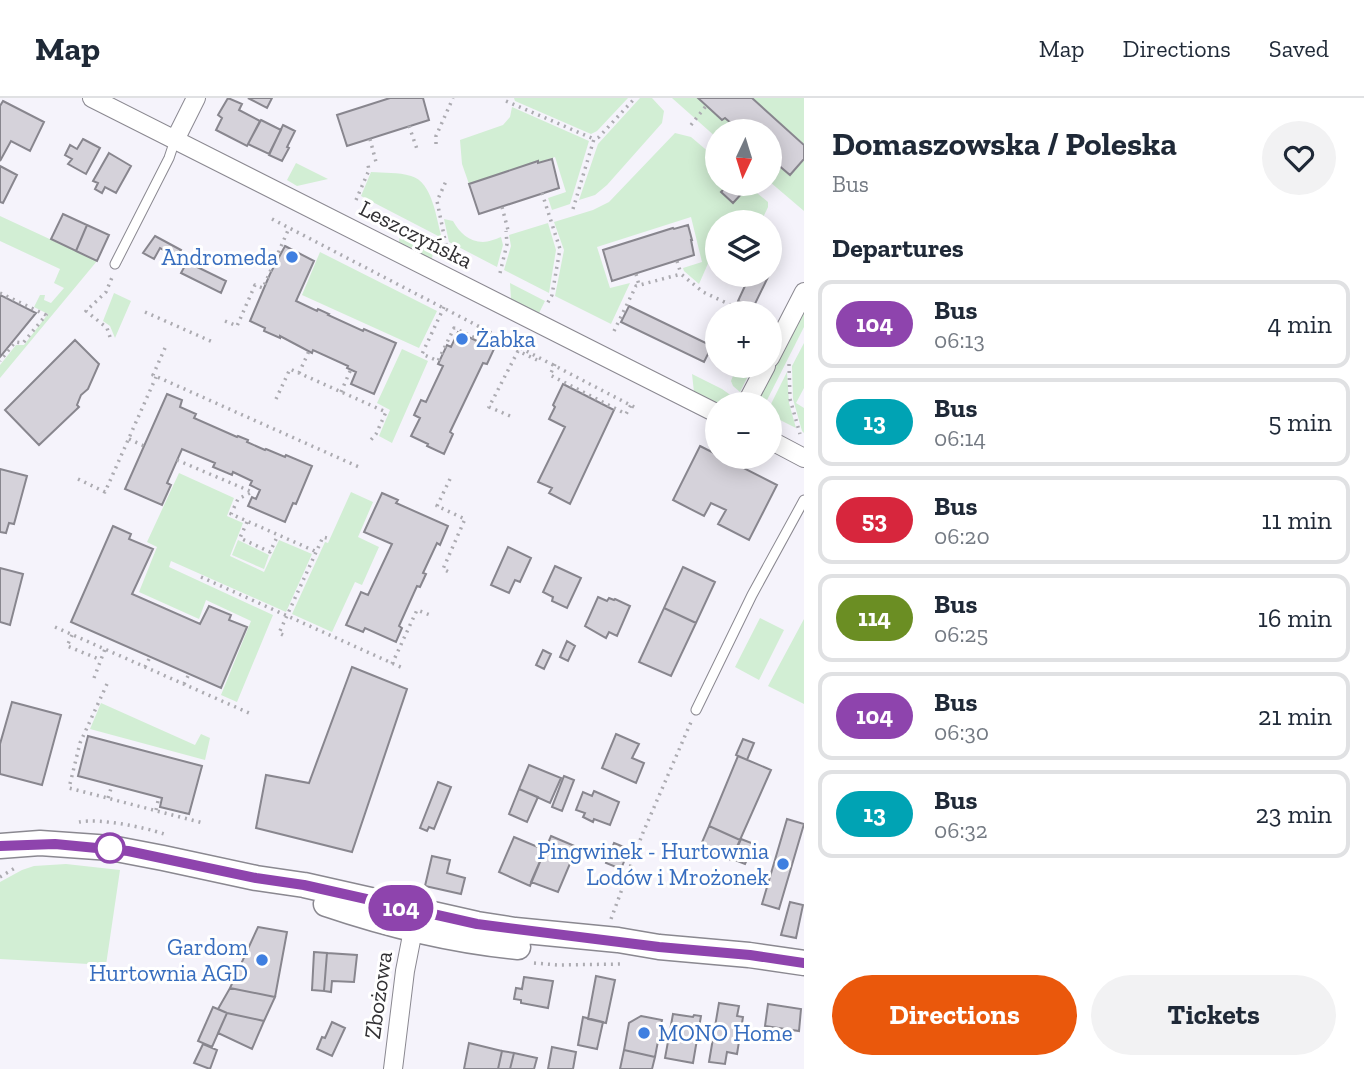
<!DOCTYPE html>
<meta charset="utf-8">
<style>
body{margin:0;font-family:"Zilla Slab",serif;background:#f2f2f3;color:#1f2937;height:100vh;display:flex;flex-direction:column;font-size:26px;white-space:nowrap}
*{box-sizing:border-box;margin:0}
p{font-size:23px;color:#747a83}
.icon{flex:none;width:38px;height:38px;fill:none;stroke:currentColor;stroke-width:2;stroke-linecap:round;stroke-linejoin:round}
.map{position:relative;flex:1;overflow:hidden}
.panel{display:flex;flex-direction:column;background:#fff;width:560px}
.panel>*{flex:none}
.badge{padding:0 14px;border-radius:23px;font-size:24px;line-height:46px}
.needle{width:46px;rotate:184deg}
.tools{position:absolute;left:705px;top:21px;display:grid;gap:14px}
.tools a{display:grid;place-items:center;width:77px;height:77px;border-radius:50%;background:#fff;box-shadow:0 4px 18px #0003;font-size:35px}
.map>.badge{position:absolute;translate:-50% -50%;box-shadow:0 0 0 4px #fff}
h2{padding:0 28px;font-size:26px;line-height:63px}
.round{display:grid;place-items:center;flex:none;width:74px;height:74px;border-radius:37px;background:#f2f2f3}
.overview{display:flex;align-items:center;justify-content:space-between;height:119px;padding:0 28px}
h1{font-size:33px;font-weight:700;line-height:52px}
.button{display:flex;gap:14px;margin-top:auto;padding:14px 28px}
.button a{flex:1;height:80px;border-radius:42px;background:#ea580c;color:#fff;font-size:28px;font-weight:700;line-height:80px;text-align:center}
.button a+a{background:#f2f2f3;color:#1f2937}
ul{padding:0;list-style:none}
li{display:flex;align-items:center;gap:21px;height:88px;margin:0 14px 10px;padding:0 14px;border:4px solid #e0e1e3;border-radius:14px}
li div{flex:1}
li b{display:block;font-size:26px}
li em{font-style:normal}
li .badge{min-width:77px;font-weight:700;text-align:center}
header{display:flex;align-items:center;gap:42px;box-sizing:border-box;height:98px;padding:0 35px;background:#fff;border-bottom:2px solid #e0e1e3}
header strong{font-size:33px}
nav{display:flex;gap:38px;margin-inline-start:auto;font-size:24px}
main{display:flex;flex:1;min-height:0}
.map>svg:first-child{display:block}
</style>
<header>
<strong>Map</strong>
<nav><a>Map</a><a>Directions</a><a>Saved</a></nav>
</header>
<main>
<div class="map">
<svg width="804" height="971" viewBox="0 0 804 971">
<rect width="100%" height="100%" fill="#f5f3fb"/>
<!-- green -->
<path fill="#d2eed4" d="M 514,0 L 628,0 L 597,33 L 591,36 L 515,3 Z
M 640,0 L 652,0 L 664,13 L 662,25 L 607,87 L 595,97 L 579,102 L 598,46 Z
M 672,0 L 698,0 L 722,22 L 725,20 L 740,33 L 718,33 L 717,40 Z
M 752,0 L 804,0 L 804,46 Z
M 512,9 L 589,43 L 570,106 L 552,112 L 548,100 L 566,94 L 555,59 L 538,65 L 537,63 L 469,86 L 462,66 L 460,42 L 503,27 L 510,19 Z
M 675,35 L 691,39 L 717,61 L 718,86 L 746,86 L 768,104 L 768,109 L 761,124 L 718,124 L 717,145 L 699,186 L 684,173 L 683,170 L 702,164 L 691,119 L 597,149 L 610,190 L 630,185 L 611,226 L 555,198 L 564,152 L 554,124 L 593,112 L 609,104 Z
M 804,62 L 804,113 L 770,84 L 770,74 L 776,66 L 790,78 Z
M 296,65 L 328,81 L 297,88 L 287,82 Z
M 371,74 C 384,75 398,74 411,78 C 433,84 436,121 442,140 L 361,98 Z
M 0,118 L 97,163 L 0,280 L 0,267 L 16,247 L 24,247 L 48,216 L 34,209 L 40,197 L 45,197 L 44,202 L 51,205 L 64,190 L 54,185 L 60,171 L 0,143 Z
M 444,121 L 453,123 C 459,134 469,144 483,144 C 488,144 496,141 501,139 L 503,147 L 497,169 L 449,144 Z
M 548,125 L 556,152 L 549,195 L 504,172 L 511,148 L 509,137 Z
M 400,129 L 434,146 L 432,161 L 399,144 Z
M 320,154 L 437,213 L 419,250 L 302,197 Z
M 510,185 L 545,203 L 539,215 L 511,201 Z
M 114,195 L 131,203 L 115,240 L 110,228 L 103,223 Z
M 804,211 L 804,229 L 765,306 L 756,304 Z
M 804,245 L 804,290 L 796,305 L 804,310 L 804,335 L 802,333 L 793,301 L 792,268 Z
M 402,251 L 428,263 L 392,345 L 379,338 L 390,312 L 377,305 Z
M 737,268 L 753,268 L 740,294 L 733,288 L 731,283 Z
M 787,274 L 789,305 L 796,330 L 770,317 L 770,308 Z
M 692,276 L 722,291 L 736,301 C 721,311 709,301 694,294 Z
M 179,375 L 234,400 L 227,418 L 243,425 L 230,458 L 264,474 L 279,442 L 312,456 L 286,514 L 171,463 L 169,469 L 273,517 L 237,604 L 221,597 L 251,523 L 206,502 L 199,521 L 139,494 L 157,449 L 147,444 Z
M 351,394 L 373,404 L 358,439 L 379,449 L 362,487 L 355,484 L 332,534 L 292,516 L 325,444 L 328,445 Z
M 238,442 L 269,457 L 264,471 L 232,457 Z
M 760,520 L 784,532 L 759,582 L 735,569 Z
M 804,521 L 804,606 L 768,588 Z
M 101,605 L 195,647 L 201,636 L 210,640 L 205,662 L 90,631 Z
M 66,766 L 120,772 L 106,867 L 0,861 L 0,784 L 22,772 L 34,768 Z"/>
<!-- building -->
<path fill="#d5d2da" stroke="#88868e" stroke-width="2" d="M 228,0 L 242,6 L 239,12 L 260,23 L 247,48 L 216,32 L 222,20 L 218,17 Z
M 248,0 L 272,0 L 267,10 Z
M 390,0 L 423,0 L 429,22 L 347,48 L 337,17 Z
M 698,0 L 752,0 L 804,47 L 804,61 L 790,77 L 770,60 L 770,33 L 740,33 L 725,20 L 722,22 Z
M 3,3 L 44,24 L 30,53 L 11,43 L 0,63 L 0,8 Z
M 261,22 L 281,32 L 269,56 L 248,46 Z
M 283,27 L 295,33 L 287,49 L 289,50 L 282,63 L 269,57 Z
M 83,41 L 100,50 L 86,76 L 68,66 L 72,61 L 65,57 L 70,47 L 77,51 Z
M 109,55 L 131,68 L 116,95 L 105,89 L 102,95 L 95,91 L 98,85 L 93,83 Z
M 552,61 L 559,90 L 479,116 L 469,86 L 538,63 L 538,65 Z
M 0,68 L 17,77 L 3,105 L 0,104 Z
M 729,86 L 736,86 L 744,93 L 733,105 L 721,94 Z
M 63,116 L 87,127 L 76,153 L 51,141 Z
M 87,127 L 109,137 L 97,163 L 76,153 Z
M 688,127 L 692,142 L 691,142 L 694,157 L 612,183 L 603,152 L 673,130 L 674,131 Z
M 155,138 L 181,152 L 177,159 L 160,150 L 154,161 L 143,155 Z
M 285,148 L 314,163 L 296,203 L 317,213 L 318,211 L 329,216 L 328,217 L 363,233 L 364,231 L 396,245 L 374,296 L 351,286 L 356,274 L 347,270 L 348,268 L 313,252 L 312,255 L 280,238 L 280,240 L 264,233 L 265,230 L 250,223 L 270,176 Z
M 187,164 L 226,183 L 221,195 L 181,175 Z
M 750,177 L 769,177 L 753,210 L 738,203 Z
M 0,197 L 36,215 L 0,259 Z
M 629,208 L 712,248 L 704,264 L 621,224 Z
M 458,234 L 494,251 L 487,266 L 483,265 L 450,334 L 453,336 L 444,356 L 427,348 L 428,346 L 411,338 L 420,320 L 414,317 L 421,302 L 426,304 L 443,268 L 438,266 L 447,247 L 451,249 Z
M 75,242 L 99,266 L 88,291 L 81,297 L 77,307 L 79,309 L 39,347 L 5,312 Z
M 563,286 L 614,312 L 570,406 L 549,395 L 552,390 L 538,384 L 565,329 L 549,321 L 555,309 L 553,307 Z
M 167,296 L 182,302 L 180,309 L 196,316 L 194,320 L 237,339 L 238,338 L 248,342 L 247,344 L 265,352 L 266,351 L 285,359 L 286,357 L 312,368 L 296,406 L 293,405 L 285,424 L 248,408 L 252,399 L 256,401 L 260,392 L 250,387 L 252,383 L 233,374 L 232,377 L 213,369 L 215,365 L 182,351 L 167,385 L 171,387 L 162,407 L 125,391 Z
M 700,348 L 718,357 L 718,359 L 722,359 L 777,387 L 749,442 L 718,426 L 726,412 L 711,405 L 704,418 L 673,402 Z
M 0,371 L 27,378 L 14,426 L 9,425 L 6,435 L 0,434 Z
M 382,395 L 398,402 L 396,405 L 448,428 L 440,447 L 437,445 L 423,475 L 426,476 L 420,489 L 417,488 L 399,528 L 402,530 L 396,544 L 365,530 L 363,534 L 346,527 L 361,494 L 368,497 L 392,446 L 364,434 Z
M 113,428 L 131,436 L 129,441 L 153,451 L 132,496 L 200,526 L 209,508 L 231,517 L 229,522 L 247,529 L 221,590 L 71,524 Z
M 508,449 L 531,460 L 520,484 L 515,482 L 509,495 L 491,487 Z
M 555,468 L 581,480 L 567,510 L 552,503 L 553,499 L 543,494 Z
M 683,469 L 715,484 L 696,525 L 664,510 Z
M 0,470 L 23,476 L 10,527 L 0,524 Z
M 598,499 L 607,503 L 609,500 L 614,502 L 615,501 L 630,508 L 617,538 L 609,534 L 606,540 L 585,528 Z
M 664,510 L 696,525 L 671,578 L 639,564 Z
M 567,543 L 575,548 L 568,563 L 560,559 Z
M 543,552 L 551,556 L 544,571 L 536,567 Z
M 352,569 L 407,591 L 352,754 L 256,730 L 266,677 L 309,685 Z
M 12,604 L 61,617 L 42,687 L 0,676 L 0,646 Z
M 616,636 L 639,646 L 632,660 L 644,665 L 636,685 L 602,670 Z
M 88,638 L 202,668 L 189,716 L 160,709 L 162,700 L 78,678 Z
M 743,641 L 754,645 L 747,662 L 736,657 Z
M 738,658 L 771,672 L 740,742 L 709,728 Z
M 529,667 L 561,680 L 550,705 L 519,691 Z
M 564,678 L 574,682 L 562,713 L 552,709 Z
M 438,684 L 451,689 L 434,731 L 429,729 L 427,733 L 420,730 Z
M 519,691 L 538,699 L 527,724 L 509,716 Z
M 594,693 L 619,704 L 610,727 L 594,721 L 593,724 L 583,719 L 585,715 L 576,712 L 583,694 L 592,698 Z
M 787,721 L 804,726 L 779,811 L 762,806 Z
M 709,728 L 740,742 L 731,762 L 700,749 Z
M 551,738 L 577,749 L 558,794 L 531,784 Z
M 514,739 L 545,752 L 530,788 L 499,774 Z
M 741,741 L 754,746 L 745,766 L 732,761 Z
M 614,745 L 629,751 L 621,771 L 606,765 Z
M 432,758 L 450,762 L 447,775 L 465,780 L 461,796 L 425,788 Z
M 790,804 L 803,807 L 796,840 L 781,837 Z
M 258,829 L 287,834 L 275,899 L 230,890 Z
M 314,854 L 327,855 L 324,893 L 312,892 Z
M 327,855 L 357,857 L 354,884 L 332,883 L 331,894 L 324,893 Z
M 596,878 L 615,882 L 606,925 L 588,921 Z
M 524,879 L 553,883 L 548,910 L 521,905 L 521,902 L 514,901 L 516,890 L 522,891 Z
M 230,890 L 275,899 L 264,923 L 227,915 L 218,911 Z
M 719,905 L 739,908 L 737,918 L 743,919 L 737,956 L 727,954 L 725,966 L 709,964 Z
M 768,906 L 801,911 L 799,933 L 765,928 Z
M 213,909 L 227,915 L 212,949 L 198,943 Z
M 227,915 L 264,923 L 252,951 L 218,935 Z
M 673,916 L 693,919 L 694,917 L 701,918 L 693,965 L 665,960 Z
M 641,918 L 662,922 L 655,959 L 624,952 L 629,925 Z
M 583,919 L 603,924 L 597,951 L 578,947 Z
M 332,924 L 345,930 L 332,958 L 317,951 L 322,939 L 325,940 Z
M 469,945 L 502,953 L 498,971 L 464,971 Z
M 203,946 L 217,952 L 210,971 L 194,965 Z
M 552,949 L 576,954 L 573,971 L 548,971 Z
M 624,952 L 655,959 L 652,971 L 620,971 Z
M 502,953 L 514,955 L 510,971 L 498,971 Z
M 514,955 L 537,960 L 534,971 L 510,971 Z"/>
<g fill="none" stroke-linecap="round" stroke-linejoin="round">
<defs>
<path id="lane" d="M 115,166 L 169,60 L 175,42
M 696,612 L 752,497 L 804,402"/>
<path id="street" d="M 92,0 L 718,316
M 175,42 L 196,0
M 770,260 L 804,194
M 746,306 L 766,268
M 770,342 L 804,360
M 393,971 L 405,873 L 415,822"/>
<path id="secondary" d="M 0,748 L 40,745 L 111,750 L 163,760 L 256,780 L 304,787 L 477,826 L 515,832 L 618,842 L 659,849 L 749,857 L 804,865
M 326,806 C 388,827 453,843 518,849"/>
</defs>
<!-- lane casing -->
<use href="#lane" stroke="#8a8890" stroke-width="11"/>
<!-- street casing -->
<use href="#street" stroke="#8a8890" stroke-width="20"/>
<!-- secondary casing -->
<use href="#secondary" stroke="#8a8890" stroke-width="27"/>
<!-- path -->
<path stroke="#acabb1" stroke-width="3.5" stroke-dasharray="2 5" stroke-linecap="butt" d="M 506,3 L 594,41
M 691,27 L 706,8
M 409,28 L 417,51
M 370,41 L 376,64
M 436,46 L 436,38 L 453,0
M 770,69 L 774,64
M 542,95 L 560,151 L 552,197 L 546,208
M 356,102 L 369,72 L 368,67
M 502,109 L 508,132
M 573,111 L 594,41 L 599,39 L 635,0
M 272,121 L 636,310
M 446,147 L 437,103 L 447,81
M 677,163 L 681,176
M 500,175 L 507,146 L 506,133
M 636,176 L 639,187
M 0,195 L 46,217 L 23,245 L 15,244 L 0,263
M 444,209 L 422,256 L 438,263 L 454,230 L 492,248 L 498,237
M 145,214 L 215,245
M 225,223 L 237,228 L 255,187 L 263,190 L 289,130
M 614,233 L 636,188 L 681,176 L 703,194 L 748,215
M 110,239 L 107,230 L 86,213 L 106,194 L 113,177
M 165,250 L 153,277 L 359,369
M 555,266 L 550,277 L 626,316 L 631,307
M 789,266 L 790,301 L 800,336
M 299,275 L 309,253
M 341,294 L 351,271
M 276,301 L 290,271 L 386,314 L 376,336 L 370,343
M 510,318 L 489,309 L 518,253 L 537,262
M 129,341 L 144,348
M 177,362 L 252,394 L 238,401 L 231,416 L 317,454
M 78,381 L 105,394 L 156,279
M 450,381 L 437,408 L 465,421 L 443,471 L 451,475
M 247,424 L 240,440 L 270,454 L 278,437
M 201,479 L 405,571
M 55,529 L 249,615
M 72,537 L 67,548 L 101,562
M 283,537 L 279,535 L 323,439 L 327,440
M 392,566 L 417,512 L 430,517
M 145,569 L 150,559
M 94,580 L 105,551
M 107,586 L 80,645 L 69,690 L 203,725
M 184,586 L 189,576
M 108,700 L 112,687
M 156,712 L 158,703 L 161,704
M 79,724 C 99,720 144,729 164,736
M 0,779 L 15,770
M 611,821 L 642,737 L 691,624
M 534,865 L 558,867 L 621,866"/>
<!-- lane -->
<use href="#lane" stroke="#fff" stroke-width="9"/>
<!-- street -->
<use href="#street" stroke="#fff" stroke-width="18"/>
<!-- secondary -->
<use href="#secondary" stroke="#fff" stroke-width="24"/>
</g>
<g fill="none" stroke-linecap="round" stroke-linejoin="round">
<defs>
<path id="line" d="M 0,748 L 55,746 L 128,753 L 256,780 L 304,787 L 477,826 L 659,849 L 750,857 L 804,865"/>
</defs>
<!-- line casing -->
<use href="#line" stroke="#fff" stroke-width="16"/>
<!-- line -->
<use href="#line" stroke="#8e44ad" stroke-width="10"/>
</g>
<!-- markers -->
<g fill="#3f7fe0" stroke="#fff" stroke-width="2.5">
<circle cx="292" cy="159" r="7"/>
<circle cx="462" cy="241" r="7"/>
<circle cx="783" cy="766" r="7"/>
<circle cx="262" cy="862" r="7"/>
<circle cx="644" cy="935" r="7"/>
</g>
<circle fill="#fff" stroke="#8e44ad" stroke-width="3.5" cx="110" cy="750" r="14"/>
<g text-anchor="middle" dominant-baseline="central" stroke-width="6" stroke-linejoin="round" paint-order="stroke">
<!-- street labels -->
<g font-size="23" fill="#323134" stroke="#fff">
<text transform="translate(416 136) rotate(27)">Leszczyńska</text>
<text transform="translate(378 897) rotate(-82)">Zbożowa</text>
</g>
<!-- shop labels -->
<g font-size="23" fill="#366cbe" stroke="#fff" text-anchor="end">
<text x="278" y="159">Andromeda</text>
<text x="476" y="241" text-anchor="start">Żabka</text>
<text x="769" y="753">Pingwinek - Hurtownia<tspan x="769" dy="26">Lodów i Mrożonek</tspan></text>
<text x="248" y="849">Gardom<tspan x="248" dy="26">Hurtownia AGD</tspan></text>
<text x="658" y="935" text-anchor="start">MONO Home</text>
</g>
</g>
</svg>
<div class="tools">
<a><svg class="needle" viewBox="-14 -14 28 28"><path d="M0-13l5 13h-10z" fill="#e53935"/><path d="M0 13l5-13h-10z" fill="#747a83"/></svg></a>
<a><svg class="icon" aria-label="layers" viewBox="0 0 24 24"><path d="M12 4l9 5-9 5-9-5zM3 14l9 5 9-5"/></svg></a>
<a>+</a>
<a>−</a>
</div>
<b class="badge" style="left:401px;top:810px;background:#8e44ad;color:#fff">104</b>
</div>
<section class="panel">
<div class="overview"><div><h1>Domaszowska / Poleska</h1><p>Bus</p></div><a class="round"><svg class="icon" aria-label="heart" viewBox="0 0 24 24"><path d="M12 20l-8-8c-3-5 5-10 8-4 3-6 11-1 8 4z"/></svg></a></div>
<h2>Departures</h2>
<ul>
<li><span class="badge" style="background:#8e44ad;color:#fff">104</span><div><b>Bus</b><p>06:13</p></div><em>4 min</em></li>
<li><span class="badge" style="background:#00a3b4;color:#fff">13</span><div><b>Bus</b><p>06:14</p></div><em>5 min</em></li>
<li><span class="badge" style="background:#d7263d;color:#fff">53</span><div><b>Bus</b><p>06:20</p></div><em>11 min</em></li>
<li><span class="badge" style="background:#6b8e23;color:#fff">114</span><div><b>Bus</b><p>06:25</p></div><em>16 min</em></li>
<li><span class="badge" style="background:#8e44ad;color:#fff">104</span><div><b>Bus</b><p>06:30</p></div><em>21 min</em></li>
<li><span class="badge" style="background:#00a3b4;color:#fff">13</span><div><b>Bus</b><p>06:32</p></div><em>23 min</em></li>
</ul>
<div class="button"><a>Directions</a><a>Tickets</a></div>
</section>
</main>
